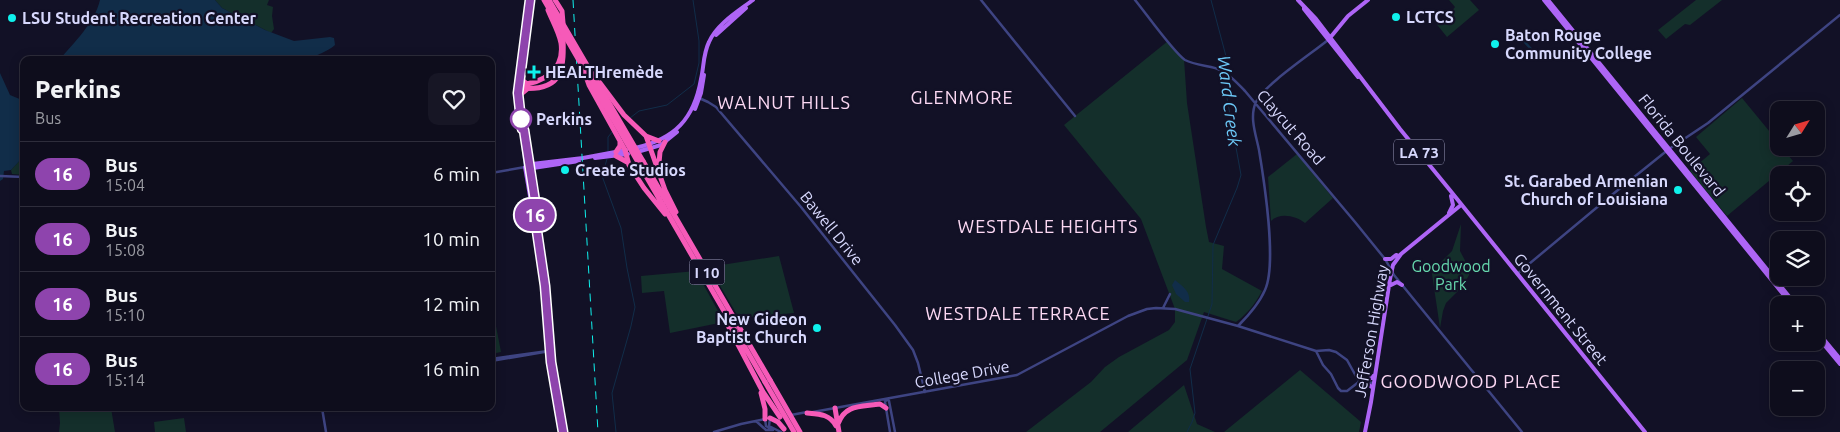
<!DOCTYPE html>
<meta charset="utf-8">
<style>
body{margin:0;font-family:Ubuntu,sans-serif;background:#171625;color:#f1f3f6;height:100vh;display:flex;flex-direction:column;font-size:19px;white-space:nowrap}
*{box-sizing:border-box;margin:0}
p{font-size:16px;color:#9b9ca3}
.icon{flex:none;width:28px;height:28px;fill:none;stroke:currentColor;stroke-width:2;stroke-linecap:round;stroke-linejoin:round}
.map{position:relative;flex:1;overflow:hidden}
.sheet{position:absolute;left:20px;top:56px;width:475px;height:355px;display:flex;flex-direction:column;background:#0e0d1c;border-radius:10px;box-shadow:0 2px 12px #0003,0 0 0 1px #2e2d3b}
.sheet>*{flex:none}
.badge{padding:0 10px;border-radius:16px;font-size:18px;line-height:32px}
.needle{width:32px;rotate:53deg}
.controls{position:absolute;left:1770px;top:101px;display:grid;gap:10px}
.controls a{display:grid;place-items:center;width:55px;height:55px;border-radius:10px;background:#0e0d1c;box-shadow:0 2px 12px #0003,0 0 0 1px #2e2d3b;font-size:25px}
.map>.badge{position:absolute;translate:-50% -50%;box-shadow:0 0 0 2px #fff}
.round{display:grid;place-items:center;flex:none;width:52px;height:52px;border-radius:10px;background:#171625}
.summary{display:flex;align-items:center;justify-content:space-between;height:85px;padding:0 15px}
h1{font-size:24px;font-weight:800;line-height:38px}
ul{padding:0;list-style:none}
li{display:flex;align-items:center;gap:15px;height:65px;padding:0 15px;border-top:1px solid #2e2d3b}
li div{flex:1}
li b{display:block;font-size:19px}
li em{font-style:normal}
li .badge{min-width:55px;font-weight:700;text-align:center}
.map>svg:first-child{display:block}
</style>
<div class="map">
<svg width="1840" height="432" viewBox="0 0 1840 432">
<rect width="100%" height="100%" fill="#121126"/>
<!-- green -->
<path fill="#142f2b" d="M 215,0 L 269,0 L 267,5 L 273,7 L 272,16 L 274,29 L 271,33 L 222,8 Z
M 1449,0 L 1470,0 L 1479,10 L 1447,37 L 1430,16 L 1433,14 L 1441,24 L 1448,18 L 1447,17 L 1455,7 Z
M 1696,0 L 1722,0 L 1690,25 L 1685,24 L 1666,39 L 1658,30 Z
M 1168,41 L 1184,59 L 1187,103 L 1206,227 L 1209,242 L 1224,246 L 1222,269 L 1262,291 C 1255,304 1247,314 1236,322 L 1204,312 L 1187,360 L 1100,432 L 1026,432 L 1091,382 L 1105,367 L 1119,357 L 1169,330 L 1175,322 L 1175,309 L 1141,219 L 1064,125 Z
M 1742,98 L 1779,143 L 1779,148 L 1782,148 L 1793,161 L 1727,216 L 1690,171 L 1710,154 L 1696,137 Z
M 1297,154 L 1333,198 L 1305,223 C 1296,216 1280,212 1271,221 L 1268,177 Z
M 24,156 L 24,175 L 12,174 L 11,170 Z
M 1461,224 L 1460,251 L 1469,268 L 1469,275 L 1463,286 L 1446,303 L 1443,311 L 1440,328 L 1432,274 L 1434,269 L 1452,251 Z
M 779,256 L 794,313 L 739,318 L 709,267 Z
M 696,271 L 724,322 L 670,333 L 664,291 L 642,293 L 641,276 Z
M 495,321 L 501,352 L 491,354 L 491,322 Z
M 1300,370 L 1361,422 L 1359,432 L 1224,432 Z
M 1184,385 L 1197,424 L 1215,432 L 1128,432 Z
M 59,408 L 111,408 L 115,432 L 59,432 L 60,423 Z
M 184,418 L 186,432 L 155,432 L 154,422 Z"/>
<!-- water -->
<path fill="#112d49" d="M 100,0 L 215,0 L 222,8 L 265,30 L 294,41 L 330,37 L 334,38 L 335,45 C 327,52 317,54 309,60 L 59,60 C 74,43 95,22 100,0 Z
M 0,73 L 10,95 L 22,100 L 24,100 L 24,156 L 11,170 L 4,171 L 3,179 L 0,181 Z
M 1175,280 C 1182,286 1191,291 1189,302 L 1185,302 L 1176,294 L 1172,285 Z"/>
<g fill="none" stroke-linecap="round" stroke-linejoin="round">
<!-- stream -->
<path stroke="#112d49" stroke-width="1" d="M 1211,0 L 1227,60 L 1227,72
M 630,118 L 639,111 L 667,105 L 694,84 L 699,63 L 699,41 L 693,0
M 608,153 L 608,137 L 613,131
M 607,159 L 602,176 L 621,228 L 627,268 L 635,307 L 631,326 L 612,393 L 616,432
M 1187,432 L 1192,422 L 1195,413 L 1190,369 L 1212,304 L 1213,245 L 1237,188 L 1241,175 L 1225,87 L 1227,76"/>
<!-- canal -->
<path stroke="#112d49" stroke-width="2.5" d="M 1523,40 L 1531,49"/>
<!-- minor -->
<path stroke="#3e4482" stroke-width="2.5" d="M 981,0 L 1075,116
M 1135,0 C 1145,12 1174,53 1185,60 C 1193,64 1202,65 1211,67 C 1226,70 1235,81 1245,91 L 1355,222 L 1385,259 L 1394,275 L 1522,432
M 521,65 L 531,0
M 518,98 L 520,76
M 699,98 L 708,102 L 716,107 L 801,207 L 895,325 L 913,350 L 918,363 L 925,392
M 519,103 L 529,166
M 491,173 L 525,167 L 521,131 L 522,129
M 0,176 L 24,177
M 1517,274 L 1613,194 L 1669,149 L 1708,123 L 1840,15
M 1163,308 L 1170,294
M 1238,326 C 1249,315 1259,304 1265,290 C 1277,264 1264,180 1259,150 C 1256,135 1249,117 1256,102 C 1264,85 1311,54 1328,40
M 1316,351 L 1323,365 L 1331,374 L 1338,388 L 1341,391 L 1347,391 L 1360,381
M 491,359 L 548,351
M 491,361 L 550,351
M 887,399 L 889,401 L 895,432
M 887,399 L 885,402 L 890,432
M 322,408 L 326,432
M 813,412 L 1017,375 L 1128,316 L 1147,309 L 1156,308 L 1175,309 L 1238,326 L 1316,351 L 1329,350 L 1336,352 L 1347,360 L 1357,378 L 1360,381 L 1373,383
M 791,415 L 807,412
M 770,418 L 769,426 L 781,432
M 765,419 L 766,426 L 771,429
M 756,421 L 766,430 L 773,430
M 714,432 L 741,424 L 765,419"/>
<!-- major -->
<path stroke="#ae65f6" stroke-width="4" d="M 1298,0 L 1316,19 L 1400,129 L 1449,189
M 1544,0 L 1792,305
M 1548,0 L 1796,305
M 1304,7 L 1304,9 L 1358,77
M 716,35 L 746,8
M 1329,39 L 1348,16 L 1368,0
M 695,109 L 701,93 L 704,75
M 635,148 C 675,139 694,119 701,79 C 704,67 703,54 709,42 C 717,24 737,12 753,0
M 637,152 L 661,145 L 677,132
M 595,158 L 628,154
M 529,166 L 533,168 L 579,161
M 529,166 L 535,201 L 533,204 L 545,286 L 550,351 L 563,432
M 1449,189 L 1645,432
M 533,204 L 531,202 L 525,167 L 532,164 L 583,158 L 626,150
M 1449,213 L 1453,205 L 1451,196
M 1385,259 L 1391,259 L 1396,255 L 1399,256
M 1389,286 L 1397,282 L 1402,285
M 1816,330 L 1840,359
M 1816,335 L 1840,364
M 1373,388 L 1365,382 L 1375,375
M 1365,432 L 1371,402 L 1390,279 L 1393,265 L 1401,254 L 1461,205"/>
<!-- highway -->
<path stroke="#f65ab8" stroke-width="5" d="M 555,0 L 562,11 L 563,23
M 521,65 L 522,80 L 527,84
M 584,71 L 589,85 L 625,150 L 629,165 L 644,188 L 665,214
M 600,83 L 624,115 L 646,136 L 665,190 L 676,212
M 519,85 C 542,83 565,71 561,43 C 559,32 552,20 548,10
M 518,88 C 565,93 564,68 563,32
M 519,104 L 521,94 L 527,89
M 646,136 L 659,141
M 616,152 L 620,146 L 620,142
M 616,156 L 627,162
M 643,161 L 770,380
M 659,163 L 660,152 L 665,142
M 639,164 L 765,382
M 723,316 L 763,392 L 780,417
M 761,393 L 765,409 L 765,419
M 835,408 L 839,432
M 807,413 C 819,414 830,414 836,426
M 770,418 L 778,422 L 784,429
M 838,424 C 845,404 861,407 880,404 L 886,408"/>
<!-- rail -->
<path stroke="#0ff1ec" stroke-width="1" stroke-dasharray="8 6" stroke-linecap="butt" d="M 573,0 L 598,432"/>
<!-- highway-bridge -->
<path stroke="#f65ab8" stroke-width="5" d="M 544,0 L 639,164
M 549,0 L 643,161
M 770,380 L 800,432
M 765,382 L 794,432"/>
</g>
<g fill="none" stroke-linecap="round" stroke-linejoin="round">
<defs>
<path id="line" d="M 530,0 L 518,93 L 522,129 L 524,130 L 535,201 L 533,204 L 545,286 L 551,362 L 563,432"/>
</defs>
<!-- line casing -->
<use href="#line" stroke="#fff" stroke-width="11"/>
<!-- line -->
<use href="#line" stroke="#8e44ad" stroke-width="8"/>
</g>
<!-- markers -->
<g fill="#0ff1ec" stroke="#121126" stroke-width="2">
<circle cx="1396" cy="17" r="5"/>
<circle cx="12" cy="18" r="5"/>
<circle cx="1495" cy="44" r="5"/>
<path d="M531.5 64.5h5v5h5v5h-5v5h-5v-5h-5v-5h5z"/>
<circle cx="565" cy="170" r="5"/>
<circle cx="1678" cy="190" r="5"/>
<circle cx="817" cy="328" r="5"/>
</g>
<circle fill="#fff" stroke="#8e44ad" stroke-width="2.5" cx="521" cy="119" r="10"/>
<g text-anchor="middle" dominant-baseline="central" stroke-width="4.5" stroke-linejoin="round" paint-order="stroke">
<!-- shield labels -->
<g fill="#121126" stroke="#9c9cbc" stroke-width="1">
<rect x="1394" y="139.5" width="50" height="25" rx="4"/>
<rect x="689.5" y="259.5" width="35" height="25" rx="4"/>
</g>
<g font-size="15" font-weight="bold" fill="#d7d8fd">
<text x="1419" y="152">LA 73</text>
<text x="707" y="272">I 10</text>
</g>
<!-- poi labels -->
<g font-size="16" font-weight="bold" fill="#d7d8fd" stroke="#121126" text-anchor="start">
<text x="1406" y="17">LCTCS</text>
<text x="22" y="18">LSU Student Recreation Center</text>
<text x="1505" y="35">Baton Rouge<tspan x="1505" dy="18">Community College</tspan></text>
<text x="545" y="72">HEALTHremède</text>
<text x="575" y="170">Create Studios</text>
<text x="1668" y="181" text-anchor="end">St. Garabed Armenian<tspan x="1668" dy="18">Church of Louisiana</tspan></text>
<text x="807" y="319" text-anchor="end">New Gideon<tspan x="807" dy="18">Baptist Church</tspan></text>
</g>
<!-- stop labels -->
<g font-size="16" font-weight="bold" fill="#d7d8fd" stroke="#121126" text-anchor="start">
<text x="536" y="119">Perkins</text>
</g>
<!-- street labels -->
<g font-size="16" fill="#d7d8fd" stroke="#121126">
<text transform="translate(1291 127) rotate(49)">Claycut Road</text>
<text transform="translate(1682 145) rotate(51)">Florida Boulevard</text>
<text transform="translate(832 228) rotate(51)">Bawell Drive</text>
<text transform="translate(1561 309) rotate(51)">Government Street</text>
<text transform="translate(1371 331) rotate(-80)">Jefferson Highway</text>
<text transform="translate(962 374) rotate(-10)">College Drive</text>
</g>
<!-- park labels -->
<g font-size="16" fill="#67d9ae" stroke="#121126">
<text x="1451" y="266">Goodwood<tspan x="1451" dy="18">Park</tspan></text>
</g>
<!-- neighbourhood labels -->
<g font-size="18" letter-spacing="1" fill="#fdd9f4" stroke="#121126">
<text x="962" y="97">GLENMORE</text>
<text x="784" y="102">WALNUT HILLS</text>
<text x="1048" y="226">WESTDALE HEIGHTS</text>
<text x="1018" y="313">WESTDALE TERRACE</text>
<text x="1471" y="381">GOODWOOD PLACE</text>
</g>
<!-- water labels -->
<g font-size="18" font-style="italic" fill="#6cc8f7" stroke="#121126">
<text transform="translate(1230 101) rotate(83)">Ward Creek</text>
</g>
</g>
</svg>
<div class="controls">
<a><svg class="needle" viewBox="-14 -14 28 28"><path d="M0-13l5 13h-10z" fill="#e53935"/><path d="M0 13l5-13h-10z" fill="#9b9ca3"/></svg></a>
<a><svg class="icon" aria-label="locate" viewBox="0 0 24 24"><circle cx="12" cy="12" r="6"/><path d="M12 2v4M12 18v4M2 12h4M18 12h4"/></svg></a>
<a><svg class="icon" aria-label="layers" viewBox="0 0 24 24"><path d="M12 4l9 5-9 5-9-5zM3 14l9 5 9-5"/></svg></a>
<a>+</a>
<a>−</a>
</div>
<b class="badge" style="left:535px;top:215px;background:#8e44ad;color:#fff">16</b>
<section class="sheet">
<div class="summary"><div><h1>Perkins</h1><p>Bus</p></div><a class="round"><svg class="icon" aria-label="heart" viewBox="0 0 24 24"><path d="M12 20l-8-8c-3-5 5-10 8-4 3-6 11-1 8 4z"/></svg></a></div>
<ul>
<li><span class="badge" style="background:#8e44ad;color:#fff">16</span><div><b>Bus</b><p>15:04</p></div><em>6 min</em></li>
<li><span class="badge" style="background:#8e44ad;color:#fff">16</span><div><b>Bus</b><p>15:08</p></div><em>10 min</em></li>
<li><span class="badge" style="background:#8e44ad;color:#fff">16</span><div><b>Bus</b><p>15:10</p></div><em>12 min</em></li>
<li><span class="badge" style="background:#8e44ad;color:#fff">16</span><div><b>Bus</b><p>15:14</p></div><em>16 min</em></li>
</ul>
</section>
</div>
